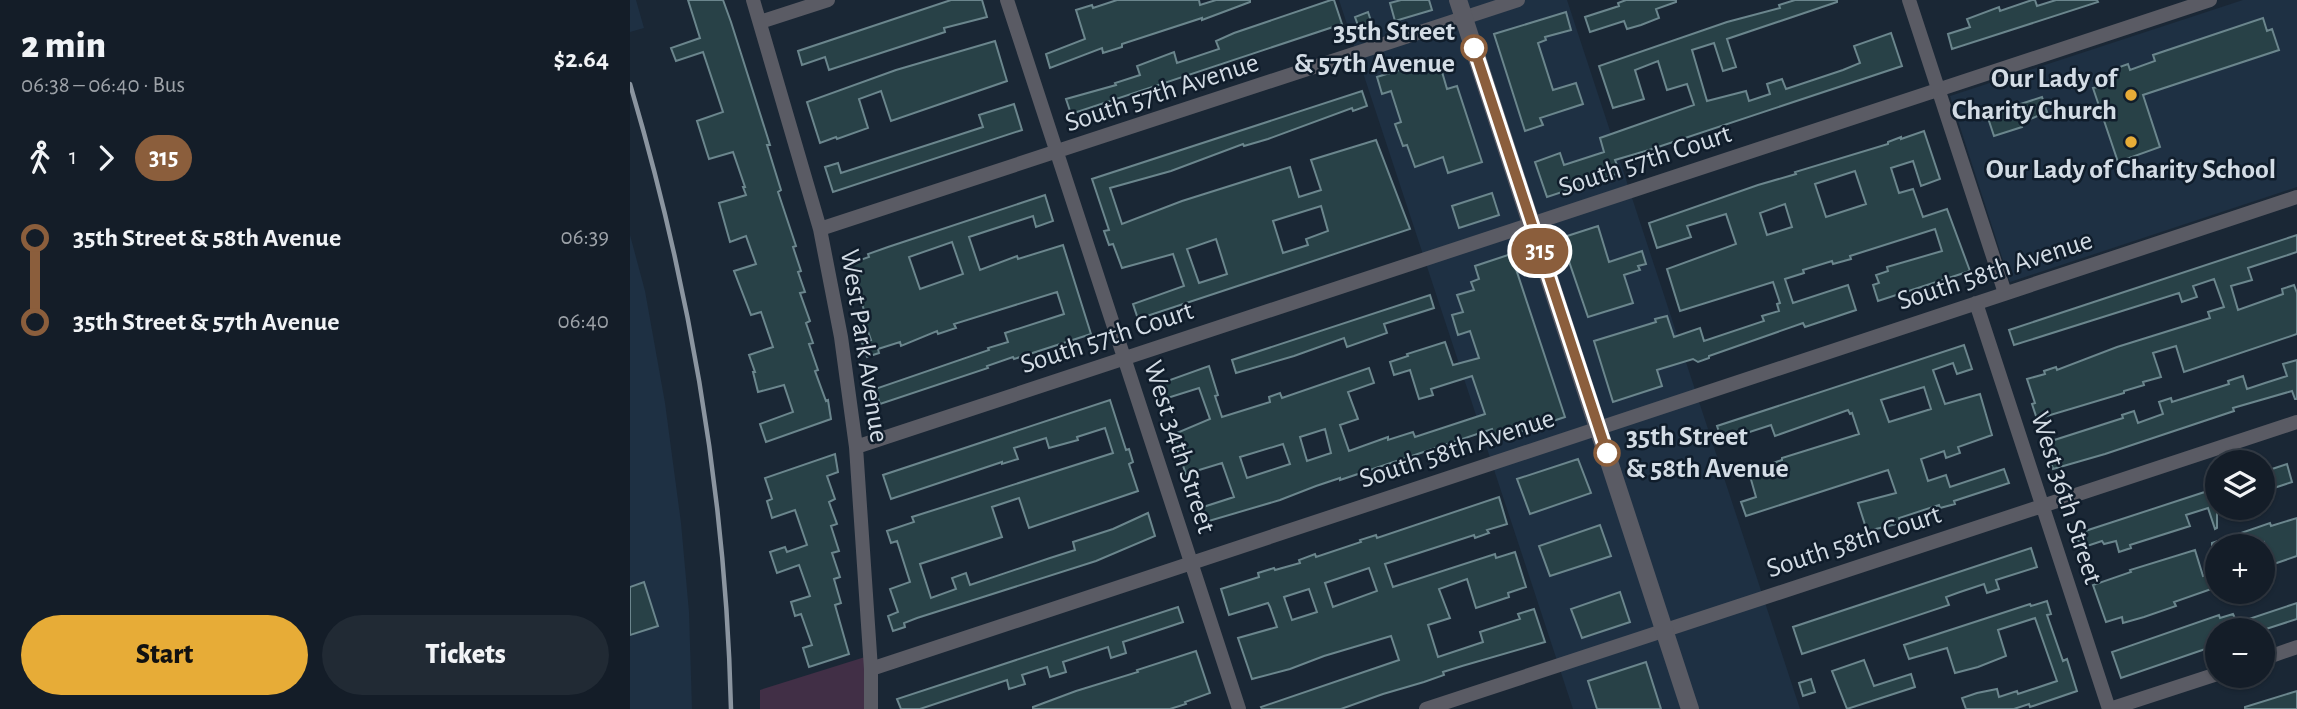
<!DOCTYPE html>
<meta charset="utf-8">
<style>
body{margin:0;font-family:"Alegreya Sans",sans-serif;background:#212a34;color:#f1f3f6;height:100vh;display:flex;flex-direction:column;font-size:26px;white-space:nowrap}
*{box-sizing:border-box;margin:0}
p{font-size:23px;color:#9da2a8}
.icon{flex:none;width:38px;height:38px;fill:none;stroke:currentColor;stroke-width:2;stroke-linecap:round;stroke-linejoin:round}
.map{position:relative;flex:1;overflow:hidden}
.side{display:flex;flex-direction:column;background:#141d28;width:630px}
.side>*{flex:none}
.badge{padding:0 14px;border-radius:23px;font-size:24px;line-height:46px}
.buttons{position:absolute;left:1575px;top:450px;display:grid;gap:14px}
.buttons a{display:grid;place-items:center;width:70px;height:70px;border-radius:50%;background:#141d28;box-shadow:0 2px 5px #0004,0 0 0 2px #333b45;font-size:35px}
.map>.badge{position:absolute;translate:-50% -50%;box-shadow:0 0 0 4px #fff}
.legs{display:flex;align-items:center;gap:10px;height:77px;padding:0 21px;font-size:23px}
.legs p{margin-inline-start:auto}
.summary{display:flex;align-items:center;justify-content:space-between;height:119px;padding:0 21px}
h1{font-size:38px;font-weight:800;line-height:52px}
.primary-button{display:flex;gap:14px;margin-top:auto;padding:14px 21px}
.primary-button a{flex:1;height:80px;border-radius:42px;background:#e7ac37;color:#111;font-size:28px;font-weight:800;line-height:80px;text-align:center}
.primary-button a+a{background:#212a34;color:#f1f3f6}
ul{padding:0 21px;list-style:none}
li{display:flex;align-items:center;gap:24px;height:84px;font-size:26px}
li i{display:grid;place-items:center;width:10px;height:100%;margin:0 9px;background:currentColor}
li i::after{content:'';width:18px;height:18px;margin:-9px;border:5px solid;border-radius:50%;background:#141d28}
li p{margin-inline-start:auto}
li:first-child i{background:linear-gradient(#0000 50%,currentColor 0)}
li:last-child i{background:linear-gradient(currentColor 50%,#0000 0)}
main{display:flex;flex:1;min-height:0}
.map>svg:first-child{display:block}
</style>
<main>
<section class="side">
<div class="summary"><div><h1>2 min</h1><p>06:38 – 06:40 · Bus</p></div><b>$2.64</b></div>
<div class="legs"><svg class="icon" aria-label="walk" viewBox="0 0 24 24"><circle cx="13" cy="4" r="2"/><path d="M13 8l-2 6 4 7M11 14l-3 7M7 12l3-4h3l4 4"/></svg>1<svg class="icon" aria-label="forward" viewBox="0 0 24 24"><path d="M9 5l7 7-7 7"/></svg><b class="badge" style="background:#8b5e3c;color:#fff">315</b></div>
<ul>
<li><i style="color:#8b5e3c"></i><b>35th Street &amp; 58th Avenue</b><p>06:39</p></li>
<li><i style="color:#8b5e3c"></i><b>35th Street &amp; 57th Avenue</b><p>06:40</p></li>
</ul>
<div class="primary-button"><a>Start</a><a>Tickets</a></div>
</section>
<div class="map">
<svg width="1667" height="709" viewBox="0 0 1667 709">
<rect width="100%" height="100%" fill="#1a2735"/>
<!-- built -->
<path fill="#1e3043" d="M 0,0 L 6,0 L 14,28 L 0,32 Z
M 709,0 L 937,0 L 1170,709 L 943,709 Z
M 1613,0 L 1667,0 L 1667,187 L 1380,282 L 1320,96 Z
M 0,235 L 15,291 L 35,403 L 51,523 L 59,612 L 62,709 L 0,709 Z"/>
<!-- green -->
<path fill="#412f46" d="M 235,657 L 236,709 L 130,709 L 130,690 Z"/>
<!-- building -->
<path fill="#284147" stroke="#6b868d" stroke-width="2" fill-rule="evenodd" d="M 58,0 L 93,0 L 101,22 L 140,145 L 137,145 L 151,190 L 148,192 L 166,246 L 163,247 L 171,271 L 168,272 L 175,292 L 170,293 L 180,321 L 176,323 L 183,343 L 179,344 L 188,370 L 185,371 L 196,401 L 198,400 L 201,419 L 136,442 L 130,424 L 163,412 L 154,385 L 128,392 L 123,372 L 125,372 L 119,355 L 143,347 L 131,312 L 121,315 L 104,271 L 126,264 L 116,236 L 100,242 L 89,203 L 116,195 L 113,187 L 115,187 L 103,152 L 79,159 L 67,121 L 93,112 L 73,52 L 46,61 L 41,48 L 70,38 Z
M 321,0 L 352,0 L 357,17 L 314,28 L 315,32 L 199,70 L 195,57 L 172,65 L 168,51 Z
M 487,0 L 569,0 L 570,5 L 586,0 L 620,0 L 620,2 L 572,20 L 572,18 L 492,44 L 492,47 L 473,53 L 472,48 L 420,68 L 416,54 L 455,39 L 446,10 L 462,5 L 463,8 Z
M 701,0 L 704,0 L 712,24 L 441,114 L 436,99 L 486,85 L 485,83 L 510,75 L 507,66 L 544,52 L 547,63 L 589,49 L 586,41 L 604,33 Z
M 771,0 L 799,0 L 802,10 L 765,21 L 760,3 Z
M 996,0 L 1046,0 L 1046,2 L 1026,9 L 1029,18 L 1011,25 L 997,29 L 994,21 L 960,32 L 955,17 L 989,6 L 988,3 Z
M 1165,0 L 1207,0 L 1207,2 L 1097,39 L 1106,67 L 1093,71 L 1084,43 L 1062,50 L 1077,101 L 1116,91 L 1119,101 L 1140,94 L 1137,84 L 1152,79 L 1156,89 L 1213,70 L 1230,63 L 1224,46 L 1261,33 L 1272,66 L 1019,150 L 985,160 L 990,173 L 917,197 L 905,162 L 930,153 L 934,165 L 974,152 L 970,138 L 1064,105 L 1057,84 L 1037,90 L 1028,61 L 1005,70 L 1014,99 L 983,108 L 969,66 L 1097,22 L 1150,8 L 1149,5 Z
M 1402,0 L 1405,0 L 1407,6 L 1426,0 L 1467,0 L 1468,2 L 1322,49 L 1318,34 L 1340,27 L 1337,19 L 1369,7 L 1370,11 Z
M 738,12 L 743,27 L 730,31 L 725,17 Z
M 936,12 L 941,30 L 915,37 L 916,40 L 908,43 L 923,90 L 946,83 L 953,104 L 910,118 L 913,125 L 895,131 L 864,34 Z
M 1633,18 L 1637,31 L 1642,29 L 1649,50 L 1513,95 L 1530,147 L 1488,162 L 1463,88 L 1472,86 L 1469,78 L 1486,73 L 1484,69 L 1498,64 L 1500,70 L 1525,61 L 1523,55 Z
M 365,41 L 377,81 L 261,121 L 251,91 L 229,99 L 238,128 L 207,139 L 206,137 L 190,143 L 177,102 L 266,70 Z
M 808,58 L 817,89 L 827,86 L 852,162 L 818,173 L 813,157 L 785,167 L 777,145 L 773,146 L 765,124 L 771,122 L 761,91 L 752,94 L 747,77 Z
M 732,91 L 737,106 L 723,111 L 722,108 L 638,139 L 614,146 L 613,144 L 541,171 L 480,188 L 492,224 L 552,201 L 660,167 L 669,197 L 691,190 L 681,160 L 746,140 L 780,229 L 508,319 L 503,304 L 554,286 L 543,254 L 492,268 L 483,244 L 479,245 L 474,231 L 479,230 L 462,179 ZM 691,206 L 698,231 L 676,239 L 678,245 L 653,253 L 643,221 ZM 586,239 L 597,274 L 569,283 L 557,249 Z
M 1412,97 L 1417,112 L 1391,123 L 1392,127 L 1364,136 L 1357,115 Z
M 384,104 L 392,130 L 203,192 L 195,167 L 208,163 L 211,173 L 313,140 L 353,127 L 349,115 Z
M 1294,131 L 1310,179 L 1291,186 L 1283,161 L 1261,168 L 1269,193 L 1283,189 L 1293,217 L 1317,209 L 1340,271 L 1248,301 L 1243,285 L 1249,283 L 1246,275 L 1258,271 L 1257,267 L 1312,251 L 1305,229 L 1220,256 L 1221,259 L 1203,264 L 1202,261 L 1173,270 L 1174,273 L 1155,279 L 1163,303 L 1218,285 L 1226,310 L 1175,327 L 1173,323 L 1079,356 L 1079,358 L 1068,362 L 1063,359 L 1027,370 L 1032,386 L 983,402 L 964,341 L 1026,322 L 1025,319 L 1037,316 L 1044,337 L 1070,328 L 1074,341 L 1134,321 L 1132,316 L 1149,311 L 1147,304 L 1150,303 L 1143,282 L 1050,311 L 1037,269 L 1106,244 L 1096,214 L 1057,226 L 1061,237 L 1027,248 L 1019,223 L 1128,185 L 1166,174 L 1165,172 L 1258,144 L 1258,142 L 1271,137 L 1271,139 ZM 1225,171 L 1236,204 L 1196,217 L 1185,184 ZM 1155,204 L 1162,227 L 1137,235 L 1130,213 Z
M 862,193 L 869,215 L 829,228 L 822,206 Z
M 415,195 L 423,221 L 406,227 L 403,216 L 339,237 L 350,270 L 387,256 L 388,259 L 433,245 L 461,334 L 384,359 L 383,357 L 357,366 L 358,368 L 250,404 L 245,389 L 359,350 L 358,348 L 378,342 L 375,333 L 434,314 L 427,292 L 324,324 L 326,328 L 308,334 L 307,331 L 271,346 L 270,342 L 248,349 L 249,353 L 237,357 L 232,343 L 241,340 L 231,311 L 234,310 L 219,264 L 239,257 L 238,254 L 258,247 ZM 322,242 L 333,274 L 290,289 L 279,257 Z
M 968,226 L 979,262 L 1012,251 L 1016,264 L 1008,266 L 1010,270 L 994,275 L 1003,303 L 958,317 L 931,238 Z
M 1667,235 L 1667,252 L 1618,268 L 1622,280 L 1601,286 L 1608,310 L 1653,294 L 1652,289 L 1664,285 L 1667,293 L 1667,334 L 1554,372 L 1546,346 L 1523,353 L 1531,377 L 1513,382 L 1514,385 L 1494,391 L 1494,393 L 1407,419 L 1402,404 L 1405,403 L 1397,379 L 1415,374 L 1414,371 L 1426,367 L 1427,370 L 1487,347 L 1580,318 L 1578,312 L 1594,307 L 1584,279 L 1563,286 L 1567,297 L 1552,302 L 1549,293 L 1384,345 L 1379,330 Z
M 881,254 L 935,417 L 865,440 L 862,429 L 710,480 L 710,478 L 686,486 L 650,500 L 572,523 L 567,509 L 604,497 L 592,463 L 556,474 L 542,435 L 580,419 L 569,388 L 531,400 L 526,385 L 579,366 L 588,395 L 585,396 L 592,417 L 640,402 L 639,397 L 650,393 L 652,398 L 739,368 L 744,383 L 718,392 L 728,419 L 710,425 L 719,451 L 758,437 L 758,440 L 783,432 L 785,437 L 855,414 L 842,376 L 801,389 L 803,395 L 789,399 L 780,370 L 764,375 L 760,362 L 778,356 L 777,354 L 815,342 L 823,365 L 849,358 L 840,331 L 828,335 L 822,315 L 833,312 L 827,295 L 844,290 L 841,282 L 849,279 L 845,266 ZM 695,429 L 701,453 L 677,461 L 670,437 ZM 653,444 L 660,464 L 617,478 L 610,457 Z
M 800,295 L 804,308 L 754,324 L 757,333 L 717,347 L 714,338 L 664,356 L 606,373 L 602,360 Z
M 1334,345 L 1342,369 L 1327,374 L 1323,363 L 1303,370 L 1315,404 L 1350,394 L 1362,435 L 1328,447 L 1330,453 L 1316,458 L 1314,451 L 1291,459 L 1298,481 L 1316,475 L 1320,487 L 1374,469 L 1379,483 L 1324,501 L 1325,504 L 1310,508 L 1309,505 L 1269,518 L 1271,523 L 1237,531 L 1228,503 L 1266,493 L 1258,470 L 1116,516 L 1111,502 L 1126,497 L 1118,469 L 1130,465 L 1131,467 L 1152,460 L 1152,458 L 1229,434 L 1222,413 L 1220,414 L 1218,410 L 1145,436 L 1141,425 L 1092,441 L 1087,426 ZM 1294,387 L 1301,409 L 1259,422 L 1251,400 Z
M 1667,360 L 1667,399 L 1665,399 L 1662,391 L 1603,408 L 1604,411 L 1475,454 L 1423,469 L 1415,443 L 1493,418 L 1492,415 L 1504,411 L 1508,423 L 1533,414 L 1529,402 L 1541,398 L 1542,402 L 1599,384 L 1598,381 L 1613,376 L 1617,389 L 1635,383 L 1657,376 L 1653,364 Z
M 480,400 L 496,450 L 499,449 L 503,462 L 499,464 L 508,491 L 399,528 L 389,498 L 362,507 L 372,537 L 290,564 L 301,598 L 326,589 L 322,578 L 336,573 L 340,585 L 420,558 L 445,550 L 443,542 L 483,529 L 518,513 L 525,536 L 466,561 L 287,618 L 274,623 L 275,627 L 263,631 L 258,616 L 268,612 L 260,589 L 280,582 L 267,541 L 261,543 L 257,531 L 284,522 L 282,517 L 483,453 L 475,428 L 447,437 L 448,440 L 419,448 L 416,438 L 384,448 L 388,459 L 372,464 L 372,462 L 261,499 L 253,475 Z
M 205,454 L 208,472 L 197,476 L 205,499 L 199,502 L 207,524 L 201,526 L 209,551 L 202,553 L 210,577 L 204,579 L 211,603 L 205,605 L 219,654 L 179,667 L 173,648 L 182,645 L 171,614 L 165,616 L 161,602 L 180,596 L 169,565 L 147,573 L 140,552 L 155,547 L 157,552 L 177,545 L 165,510 L 142,518 L 137,501 L 142,499 L 135,478 Z
M 948,459 L 961,493 L 900,514 L 887,479 Z
M 1657,464 L 1662,482 L 1638,490 L 1633,472 Z
M 1587,488 L 1587,528 L 1585,529 L 1578,508 L 1556,515 L 1560,526 L 1500,545 L 1501,548 L 1489,552 L 1486,541 L 1474,544 L 1472,541 L 1451,548 L 1446,534 Z
M 869,497 L 877,524 L 857,530 L 859,533 L 845,538 L 844,535 L 755,564 L 763,587 L 865,554 L 866,558 L 885,552 L 896,587 L 878,593 L 879,597 L 846,608 L 837,579 L 809,589 L 820,618 L 798,625 L 808,657 L 853,642 L 850,632 L 890,619 L 888,614 L 904,609 L 915,642 L 832,666 L 813,672 L 814,675 L 794,682 L 753,694 L 711,709 L 632,709 L 631,707 L 769,660 L 761,636 L 694,656 L 660,669 L 622,679 L 608,638 L 647,627 L 640,607 L 638,603 L 599,615 L 591,589 L 629,577 L 628,573 L 644,568 L 645,570 L 670,563 L 669,560 L 685,554 L 686,557 L 731,542 L 730,540 L 746,535 L 747,538 ZM 739,568 L 747,591 L 703,607 L 695,583 ZM 679,589 L 687,612 L 662,620 L 654,597 Z
M 1667,518 L 1667,556 L 1641,565 L 1634,542 L 1622,546 L 1582,546 L 1582,543 L 1640,523 L 1641,526 Z
M 970,525 L 981,556 L 920,576 L 909,546 Z
M 1401,548 L 1407,567 L 1366,580 L 1369,589 L 1357,593 L 1354,584 L 1330,592 L 1316,597 L 1319,605 L 1172,654 L 1163,627 Z
M 1565,550 L 1573,576 L 1587,571 L 1587,587 L 1544,602 L 1546,606 L 1514,617 L 1493,623 L 1492,617 L 1476,622 L 1463,585 L 1501,572 L 1500,570 Z
M 14,582 L 28,626 L 0,635 L 0,587 Z
M 990,592 L 1000,622 L 952,638 L 941,609 Z
M 1417,601 L 1421,614 L 1417,615 L 1433,661 L 1437,659 L 1447,691 L 1400,707 L 1399,704 L 1384,709 L 1336,709 L 1332,698 L 1347,693 L 1367,689 L 1369,697 L 1387,691 L 1388,694 L 1427,681 L 1405,618 L 1368,630 L 1376,656 L 1348,667 L 1325,673 L 1317,648 L 1279,659 L 1274,645 L 1400,604 L 1401,606 Z
M 1667,603 L 1667,619 L 1633,630 L 1587,630 L 1587,645 L 1491,678 L 1482,652 L 1589,615 L 1590,618 L 1603,614 L 1607,623 Z
M 548,607 L 553,622 L 493,642 L 496,653 L 481,658 L 478,647 L 433,662 L 436,672 L 420,677 L 417,667 L 392,675 L 395,684 L 379,689 L 377,680 L 290,709 L 271,709 L 267,699 Z
M 566,651 L 580,693 L 555,702 L 556,704 L 540,709 L 403,709 L 403,707 L 446,691 L 508,672 L 507,670 Z
M 1234,660 L 1244,686 L 1281,674 L 1285,687 L 1217,709 L 1202,671 Z
M 1016,662 L 1031,709 L 967,709 L 958,681 Z
M 1181,679 L 1185,692 L 1173,696 L 1169,683 Z
M 1667,691 L 1667,709 L 1615,709 L 1615,707 Z"/>
<g fill="none" stroke-linecap="round" stroke-linejoin="round">
<!-- minor -->
<path stroke="#5a5b64" stroke-width="14" d="M 123,0 L 190,229 L 211,337 L 226,447 L 241,669 L 241,709
M 377,0 L 609,709
M 1279,0 L 1375,293
M 130,22 L 198,0
M 190,229 L 888,0
M 1346,303 L 1479,709
M 226,447 L 1580,0
M 1633,659 L 1667,647
M 241,669 L 1667,197
M 796,709 L 1667,422
M 1480,709 L 1587,674"/>
<!-- tertiary -->
<path stroke="#5a5b64" stroke-width="18" d="M 828,0 L 1060,709"/>
<!-- rail -->
<path stroke="#8b95a0" stroke-width="4.5" d="M 0,84 C 60,287 96,498 101,709"/>
</g>
<g fill="none" stroke-linecap="round" stroke-linejoin="round">
<defs>
<path id="line-1" d="M 844,48 L 977,453"/>
</defs>
<!-- line-1 casing -->
<use href="#line-1" stroke="#fff" stroke-width="16"/>
<!-- line-1 -->
<use href="#line-1" stroke="#8b5e3c" stroke-width="10"/>
</g>
<!-- markers -->
<g fill="#fff" stroke="#8b5e3c" stroke-width="3.5">
<circle cx="844" cy="48" r="12"/>
<circle cx="977" cy="453" r="12"/>
</g>
<g fill="#e7ac37" stroke="#101d2b" stroke-width="2.5">
<circle cx="1501" cy="95" r="7"/>
<circle cx="1501" cy="142" r="7"/>
</g>
<g text-anchor="middle" dominant-baseline="central" stroke-width="5" stroke-linejoin="round" paint-order="stroke">
<!-- stop labels -->
<g font-size="28" font-weight="bold" fill="#d3dce5" stroke="#101d2b" text-anchor="end">
<text x="825" y="32">35th Street<tspan x="825" dy="32">&amp; 57th Avenue</tspan></text>
<text x="996" y="437" text-anchor="start">35th Street<tspan x="996" dy="32">&amp; 58th Avenue</tspan></text>
</g>
<!-- poi labels -->
<g font-size="28" font-weight="bold" fill="#d3dce5" stroke="#101d2b" text-anchor="end">
<text x="1487" y="79">Our Lady of<tspan x="1487" dy="32">Charity Church</tspan></text>
<text x="1501" y="170" text-anchor="middle">Our Lady of Charity School</text>
</g>
<!-- street labels -->
<g font-size="28" fill="#d3dce5" stroke="#101d2b">
<text transform="translate(532 93) rotate(-18)">South 57th Avenue</text>
<text transform="translate(1015 161) rotate(-18)">South 57th Court</text>
<text transform="translate(1365 271) rotate(-18)">South 58th Avenue</text>
<text transform="translate(477 338) rotate(-18)">South 57th Court</text>
<text transform="translate(234 346) rotate(81)">West Park Avenue</text>
<text transform="translate(549 447) rotate(72)">West 34th Street</text>
<text transform="translate(827 449) rotate(-18)">South 58th Avenue</text>
<text transform="translate(1436 498) rotate(72)">West 36th Street</text>
<text transform="translate(1224 542) rotate(-18)">South 58th Court</text>
</g>
</g>
</svg>
<div class="buttons">
<a><svg class="icon" aria-label="layers" viewBox="0 0 24 24"><path d="M12 4l9 5-9 5-9-5zM3 14l9 5 9-5"/></svg></a>
<a>+</a>
<a>−</a>
</div>
<b class="badge" style="left:910px;top:251px;background:#8b5e3c;color:#fff">315</b>
</div>
</main>
